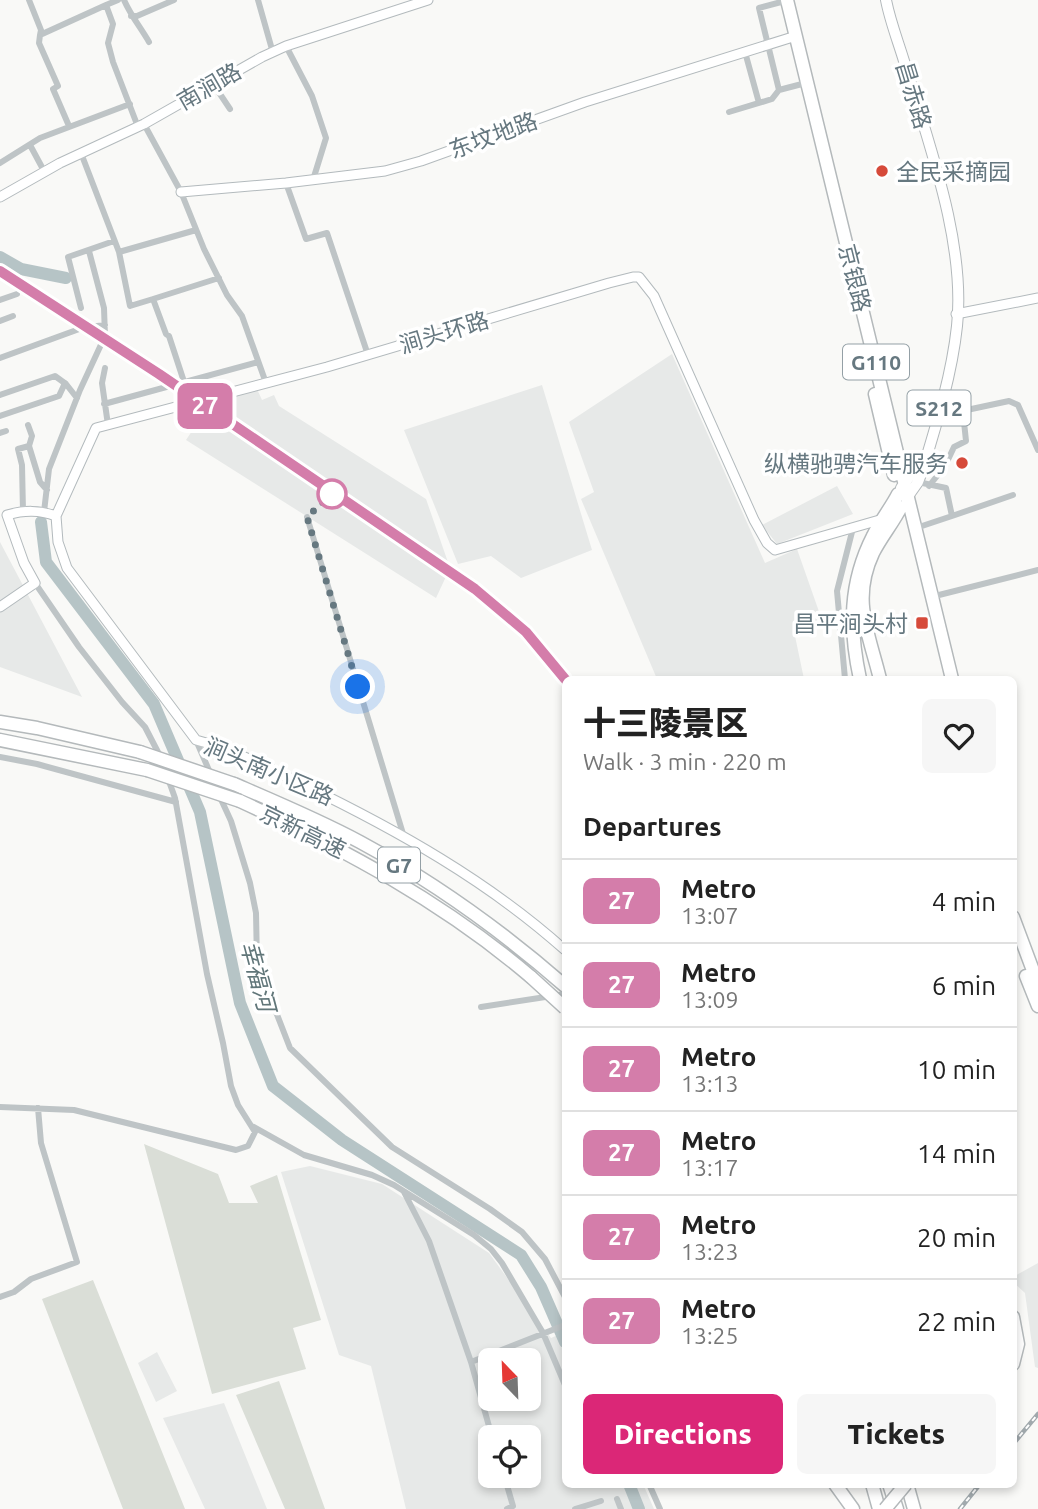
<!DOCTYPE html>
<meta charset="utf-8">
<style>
body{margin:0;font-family:Ubuntu,"Noto Sans SC",sans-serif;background:#f6f6f6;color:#222;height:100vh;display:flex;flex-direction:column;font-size:26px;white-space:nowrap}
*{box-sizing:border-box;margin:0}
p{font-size:23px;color:#767676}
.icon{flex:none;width:38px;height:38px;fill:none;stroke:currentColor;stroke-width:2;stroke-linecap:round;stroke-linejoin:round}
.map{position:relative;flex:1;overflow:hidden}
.sheet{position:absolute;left:562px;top:676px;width:455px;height:812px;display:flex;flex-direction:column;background:#fff;border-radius:10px;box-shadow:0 4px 10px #0003}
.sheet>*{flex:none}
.badge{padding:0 14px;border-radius:10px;font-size:24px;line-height:46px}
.needle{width:46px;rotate:337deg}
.fabs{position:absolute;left:478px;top:1348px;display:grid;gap:14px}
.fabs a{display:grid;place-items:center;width:63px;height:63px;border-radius:10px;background:#fff;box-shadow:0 4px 10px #0003;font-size:35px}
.you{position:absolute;width:35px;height:35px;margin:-18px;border:5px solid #fff;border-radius:50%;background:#1a73e8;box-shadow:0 0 0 10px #1a73e833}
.map>.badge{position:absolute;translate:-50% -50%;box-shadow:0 0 0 4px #fff}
h2{padding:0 21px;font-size:26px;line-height:63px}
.round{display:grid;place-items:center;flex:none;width:74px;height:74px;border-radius:10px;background:#f6f6f6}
.head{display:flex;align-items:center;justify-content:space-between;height:119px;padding:0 21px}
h1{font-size:33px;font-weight:800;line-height:52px}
.action{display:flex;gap:14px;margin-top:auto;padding:14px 21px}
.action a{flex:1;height:80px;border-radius:10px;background:#db2777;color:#fff;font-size:28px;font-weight:800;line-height:80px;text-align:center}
.action a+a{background:#f6f6f6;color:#222}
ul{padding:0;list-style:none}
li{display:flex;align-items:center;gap:21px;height:84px;padding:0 21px;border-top:2px solid #e0e0e0}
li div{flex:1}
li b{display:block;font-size:26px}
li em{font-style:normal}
li .badge{min-width:77px;font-weight:700;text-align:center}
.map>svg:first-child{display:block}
</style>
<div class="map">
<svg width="1038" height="1509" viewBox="0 0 1038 1509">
<rect width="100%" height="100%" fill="#f9f9f7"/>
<!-- built -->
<path fill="#e7e9e8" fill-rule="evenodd" d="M 672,354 L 765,563 L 797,549 L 823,623 L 795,636 L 804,679 L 657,679 L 581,499 L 594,492 L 569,422 Z
M 542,385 L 592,550 L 521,578 L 491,556 L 458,564 L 404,430 Z
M 257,389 L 262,400 L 274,395 L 279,406 L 426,499 L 450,568 L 436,598 L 186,440 L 194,428 L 188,407 Z
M 837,486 L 853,514 L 777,544 L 762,525 Z
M 0,542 L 82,697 L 0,667 Z
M 310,1166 L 382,1184 L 489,1253 L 551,1338 L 565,1332 L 565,1484 L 643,1484 L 654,1509 L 406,1509 L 371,1366 L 339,1355 L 281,1172 ZM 490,1360 L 528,1360 L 528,1398 L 490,1398 ZM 490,1437 L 528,1437 L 528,1475 L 490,1475 Z
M 1038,1263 L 1038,1368 L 1035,1367 L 1025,1293 L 1013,1282 L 1013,1277 Z
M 157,1352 L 177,1391 L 156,1402 L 138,1363 Z
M 224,1403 L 267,1509 L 205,1509 L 163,1418 Z"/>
<!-- green -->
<path fill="#daded7" d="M 144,1144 L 218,1174 L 229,1203 L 258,1203 L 250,1186 L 277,1175 L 321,1320 L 293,1328 L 306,1369 L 212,1394 Z
M 93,1280 L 185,1509 L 123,1509 L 42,1299 Z
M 279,1381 L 325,1509 L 285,1509 L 236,1395 Z"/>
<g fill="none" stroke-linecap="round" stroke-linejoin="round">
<!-- river -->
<path stroke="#b6c4c6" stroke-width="12" d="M 0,257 L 21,269 L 66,278
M 41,522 L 46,562 L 154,704 L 200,812 L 240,1003 L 273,1086 L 342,1140 L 521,1255 L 541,1287 L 565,1342
M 629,1484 L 639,1509"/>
<defs>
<path id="secondary" d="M 181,192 L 286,183 L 385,171 L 421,161 L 585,102 L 796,36
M 0,197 L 60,163 L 144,124 L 262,57 L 286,46 L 428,0
M 956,314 L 1038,298
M 0,607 L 35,583 L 24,563 L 7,515 C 25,510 39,510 56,516
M 565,950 C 488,881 397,830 304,785 C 269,768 234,750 196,740 L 67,568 L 58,542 L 56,516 L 96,428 L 327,367 L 609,283 L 633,277 L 639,277 L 654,296 L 754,520 L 767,543 L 775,550 L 883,519"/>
<path id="primary" d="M 886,0 C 890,21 898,41 904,61 C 928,142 966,242 957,326 C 952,374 936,426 922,472 L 918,482 L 906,499
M 901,488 L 921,461"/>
<path id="highway" d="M 787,0 L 952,679
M 875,394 L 894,475
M 860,679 C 849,628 849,583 873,536 C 880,521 891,508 898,494
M 880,679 C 869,633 851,600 873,553 C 881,537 893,523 901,507
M 0,722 L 37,728 L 140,752
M 0,740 L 147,770
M 234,784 C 276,802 319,820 360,842 C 434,882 502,931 565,986
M 240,801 C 344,849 443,902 531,977
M 1013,917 L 1038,984
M 1026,976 L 1038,1006
M 1013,1317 L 1018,1344 L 1013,1364
M 835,1484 L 853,1509
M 872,1484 L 879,1509
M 889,1484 L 897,1509
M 907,1484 L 914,1509"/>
</defs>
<!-- secondary casing -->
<use href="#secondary" stroke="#b3babd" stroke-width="11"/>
<!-- primary casing -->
<use href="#primary" stroke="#b2b8bb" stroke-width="12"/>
<!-- highway casing -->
<use href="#highway" stroke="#b4b9bb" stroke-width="15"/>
<!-- street -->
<path stroke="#bec4c6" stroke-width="6" d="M 29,0 L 41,30 L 40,35
M 118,0 L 106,5 L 113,24 L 108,43 L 113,62 L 138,127
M 124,0 C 131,16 141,28 149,42
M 258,0 L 273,53
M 781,2 L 759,8 L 779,90 L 802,84
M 131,16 L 137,16 L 174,0
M 286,46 L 312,96 L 326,138 L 313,180
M 745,52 L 759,103
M 211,85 L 216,88 L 230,109
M 729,112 L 772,99 L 779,90
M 144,124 L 181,192 L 204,249 L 227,295 L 242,316 L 266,383
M 69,126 L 53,89 L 58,86 L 39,43 L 40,35 L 106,5
M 30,145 L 44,171
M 81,153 L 119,252 L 130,306 L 153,299 L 166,334 L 169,336 L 191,403
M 0,163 L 40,138 L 130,104
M 286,183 L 306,239 L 327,233 L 368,355
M 119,252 L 196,230
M 153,299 L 219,278
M 0,300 L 17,294
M 81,308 L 68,257 L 114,241
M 0,321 L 13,316
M 0,358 L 82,328 L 105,325
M 105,368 L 102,383 L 108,425
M 0,395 L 55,376 L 66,384 L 77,398
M 104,404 L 258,362
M 939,410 L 948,414 L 1009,401 L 1018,405 L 1038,450
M 0,416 L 59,396 L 65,383
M 28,425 L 32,436 L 29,446
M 0,433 L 6,431
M 929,486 L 945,466 L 954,447 L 966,441 L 964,422
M 23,511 L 22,465 L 18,449 L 29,446 L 40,482 L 47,490
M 44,512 L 49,469 L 80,390 L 105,336 L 104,308 L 89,251
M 952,516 L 1013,495
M 307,517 L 404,837
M 916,528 L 952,516 L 946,488 L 918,482
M 931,597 L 1038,570
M 845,679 L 837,591 L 853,528
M 196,740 L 211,775
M 0,757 L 37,764 L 176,802
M 219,795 L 231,821 L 250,883 L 256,913 L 257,963 L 290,1048 L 392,1147 L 490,1209 L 522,1232 L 545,1259 L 565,1297
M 481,1007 L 565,994
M 0,1107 L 74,1110 L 236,1150 L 248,1146 L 255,1132 L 238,1105 L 231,1086 L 223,1043 L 207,974 L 175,798 L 160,756 L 145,727 L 122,702 L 79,647 L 35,583
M 254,1127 L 304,1155 L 372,1175 L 394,1185 L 474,1235 L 491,1249 L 502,1263 L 543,1333 L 565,1385
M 404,1192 L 429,1241 L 471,1362 L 492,1437
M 0,1297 L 14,1292 L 31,1279 L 77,1262 L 41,1143 L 38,1108
M 471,1362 L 565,1325
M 504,1475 L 513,1506 L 507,1509
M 649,1484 L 660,1509
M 617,1499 L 621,1509
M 575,1509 L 601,1501"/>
<!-- secondary -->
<use href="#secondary" stroke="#fff" stroke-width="9"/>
<!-- primary -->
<use href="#primary" stroke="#fff" stroke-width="10"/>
<!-- highway -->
<use href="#highway" stroke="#fff" stroke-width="12"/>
<defs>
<path id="rail" d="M 1013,1444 L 1038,1414
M 960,1509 L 980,1484"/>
</defs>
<!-- rail casing -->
<use href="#rail" stroke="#a1a9ad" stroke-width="4.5"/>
<!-- rail -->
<use href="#rail" stroke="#fff" stroke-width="2" stroke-dasharray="5" stroke-linecap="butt"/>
<defs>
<path id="highway-bridge" d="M 140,752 L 234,784
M 147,770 L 240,801
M 531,977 L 565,1008
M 885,1509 L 906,1484"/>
</defs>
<!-- highway-bridge casing -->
<use href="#highway-bridge" stroke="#b4b9bb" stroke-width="15" stroke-linecap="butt"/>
<!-- highway-bridge -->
<use href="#highway-bridge" stroke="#fff" stroke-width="12"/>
</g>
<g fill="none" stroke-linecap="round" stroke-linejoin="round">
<defs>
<path id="line" d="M 0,271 L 159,374 L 475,589 L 526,632 L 565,679"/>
</defs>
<!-- line casing -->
<use href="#line" stroke="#fff" stroke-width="16"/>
<!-- line -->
<use href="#line" stroke="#d47daa" stroke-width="10"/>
<!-- walk -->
<path stroke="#667880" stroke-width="7" stroke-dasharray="0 12.6" d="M 332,494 L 307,517 L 358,687"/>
</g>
<!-- markers -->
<g fill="#d64a3a" stroke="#fff" stroke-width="2.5">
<circle cx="882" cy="171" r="7"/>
<circle cx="962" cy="463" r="7"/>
<rect x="915" y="616" width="14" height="14" rx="3.5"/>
</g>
<circle fill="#fff" stroke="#d47daa" stroke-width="3.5" cx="332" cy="494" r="14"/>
<g text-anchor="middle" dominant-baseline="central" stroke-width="7" stroke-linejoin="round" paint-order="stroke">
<!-- shield labels -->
<g fill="#fff" stroke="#94a0a6" stroke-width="2">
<rect x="843" y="344.5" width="66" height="35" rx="5"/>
<rect x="907.5" y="390.5" width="63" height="35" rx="5"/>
<rect x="378" y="847.5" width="42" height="35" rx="5"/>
</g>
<g font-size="21" font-weight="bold" fill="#667880">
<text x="876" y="362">G110</text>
<text x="939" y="408">S212</text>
<text x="399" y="865">G7</text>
</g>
<!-- street labels -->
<g font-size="23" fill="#667880" stroke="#fff">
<text transform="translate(209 86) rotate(-30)">南涧路</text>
<text transform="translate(914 95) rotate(73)">昌赤路</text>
<text transform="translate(493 135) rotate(-20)">东坟地路</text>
<text transform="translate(855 278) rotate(76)">京银路</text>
<text transform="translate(444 332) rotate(-17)">涧头环路</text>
<text transform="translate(269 771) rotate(23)">涧头南小区路</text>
<text transform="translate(303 831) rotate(26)">京新高速</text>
</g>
<!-- poi labels -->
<g font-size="23" fill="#667880" stroke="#fff" text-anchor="end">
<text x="896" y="171" text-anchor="start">全民采摘园</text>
<text x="948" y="463">纵横驰骋汽车服务</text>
<text x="908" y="623">昌平涧头村</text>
</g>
<!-- water labels -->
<g font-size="24" font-style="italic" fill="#617679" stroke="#fff">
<text transform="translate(258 976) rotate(75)">幸福河</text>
</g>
</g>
</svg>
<div class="fabs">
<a><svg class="needle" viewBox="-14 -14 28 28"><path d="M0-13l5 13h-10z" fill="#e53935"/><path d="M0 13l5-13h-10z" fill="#767676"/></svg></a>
<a><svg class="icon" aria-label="locate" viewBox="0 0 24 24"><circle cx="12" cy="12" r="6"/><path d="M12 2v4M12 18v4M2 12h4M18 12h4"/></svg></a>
</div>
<div class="you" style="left:358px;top:687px"></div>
<b class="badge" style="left:205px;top:406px;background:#d47daa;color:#fff">27</b>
<section class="sheet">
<div class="head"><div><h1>十三陵景区</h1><p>Walk · 3 min · 220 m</p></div><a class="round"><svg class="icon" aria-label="heart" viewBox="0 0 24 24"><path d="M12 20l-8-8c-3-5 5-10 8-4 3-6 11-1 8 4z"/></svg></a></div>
<h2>Departures</h2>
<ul>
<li><span class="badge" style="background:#d47daa;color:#fff">27</span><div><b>Metro</b><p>13:07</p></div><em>4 min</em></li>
<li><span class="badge" style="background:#d47daa;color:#fff">27</span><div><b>Metro</b><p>13:09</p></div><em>6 min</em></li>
<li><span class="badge" style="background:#d47daa;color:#fff">27</span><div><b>Metro</b><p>13:13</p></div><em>10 min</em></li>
<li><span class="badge" style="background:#d47daa;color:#fff">27</span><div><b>Metro</b><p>13:17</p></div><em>14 min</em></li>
<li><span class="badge" style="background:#d47daa;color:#fff">27</span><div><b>Metro</b><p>13:23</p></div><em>20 min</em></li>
<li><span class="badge" style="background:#d47daa;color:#fff">27</span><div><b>Metro</b><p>13:25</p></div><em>22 min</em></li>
</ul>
<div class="action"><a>Directions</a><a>Tickets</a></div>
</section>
</div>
